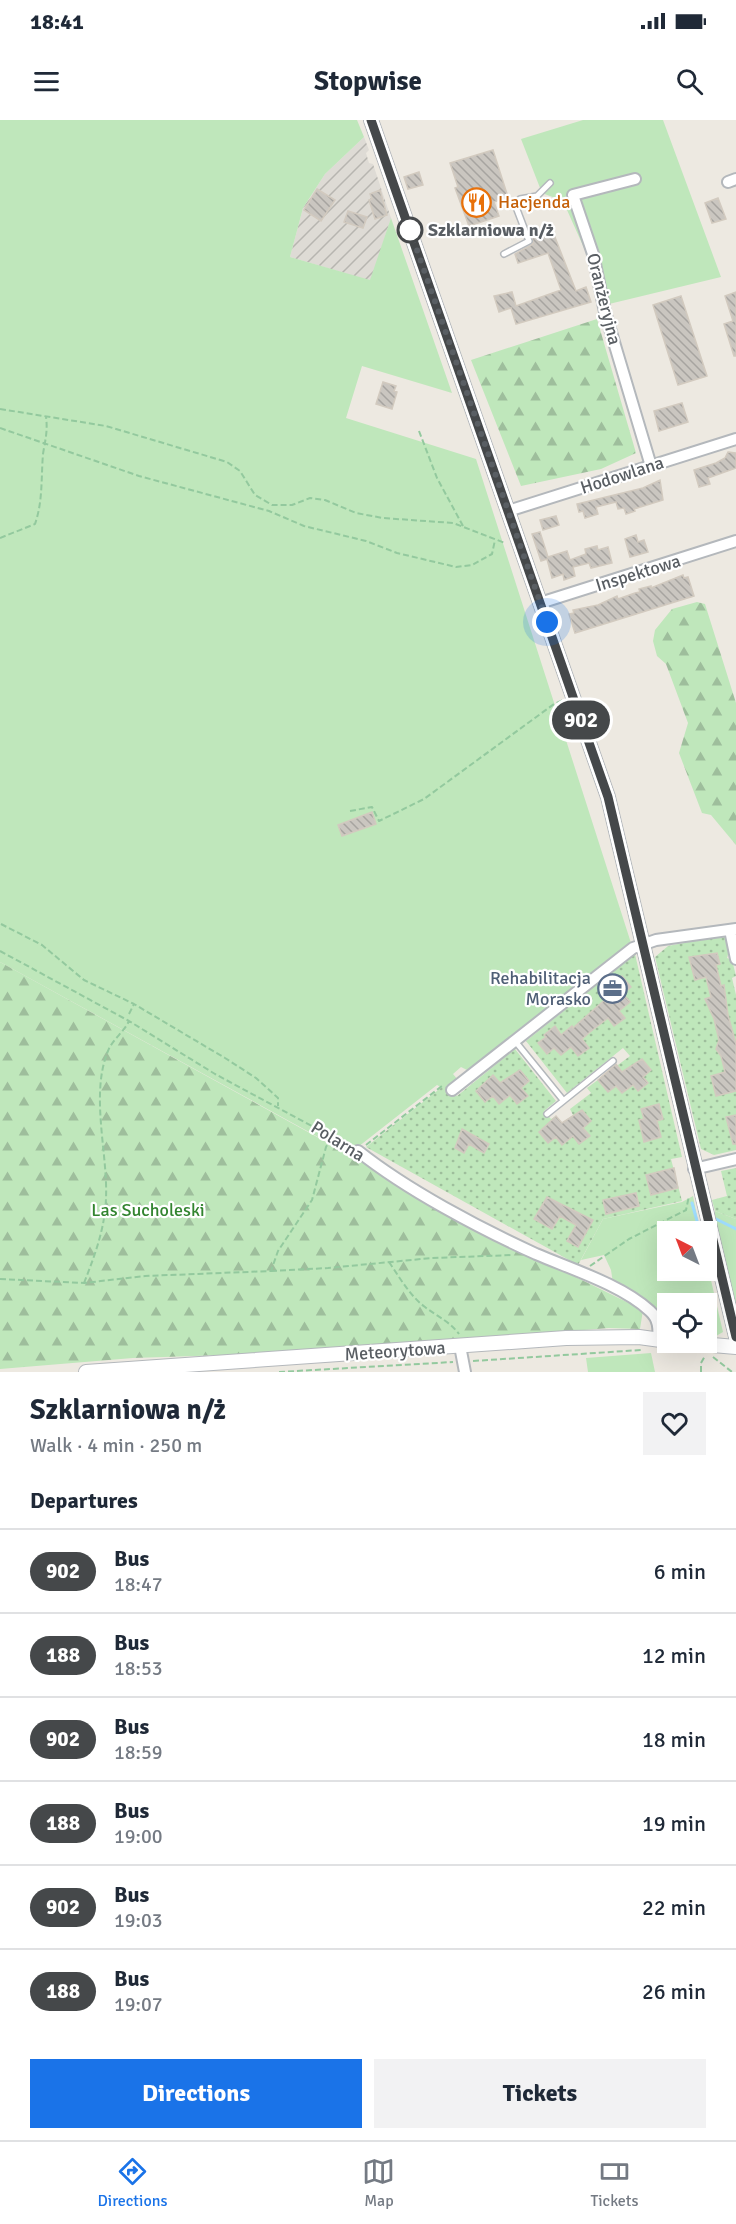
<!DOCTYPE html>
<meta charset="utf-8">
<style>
body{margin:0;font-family:Signika,sans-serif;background:#f2f2f3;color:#1f2937;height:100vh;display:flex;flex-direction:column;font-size:22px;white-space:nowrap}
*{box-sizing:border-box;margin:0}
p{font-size:20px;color:#747a83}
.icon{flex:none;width:33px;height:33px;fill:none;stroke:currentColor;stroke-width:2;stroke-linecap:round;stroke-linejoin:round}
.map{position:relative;height:1252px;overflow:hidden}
.drawer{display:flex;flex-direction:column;background:#fff;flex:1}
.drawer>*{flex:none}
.badge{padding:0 12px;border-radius:20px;font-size:21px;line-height:39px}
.needle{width:39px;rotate:318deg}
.fabs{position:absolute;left:657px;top:1101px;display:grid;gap:12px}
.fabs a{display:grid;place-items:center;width:60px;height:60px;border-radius:0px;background:#fff;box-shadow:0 6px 24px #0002;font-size:30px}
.you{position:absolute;width:30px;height:30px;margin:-15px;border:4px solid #fff;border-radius:50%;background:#1a73e8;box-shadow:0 0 0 9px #1a73e833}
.map>.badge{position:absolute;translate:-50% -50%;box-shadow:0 0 0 3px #fff}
h2{padding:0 30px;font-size:22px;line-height:54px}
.round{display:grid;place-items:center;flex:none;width:63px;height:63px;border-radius:0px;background:#f2f2f3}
.overview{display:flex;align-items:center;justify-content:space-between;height:102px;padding:0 30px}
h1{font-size:28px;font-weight:700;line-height:45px}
.action{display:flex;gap:12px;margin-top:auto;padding:12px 30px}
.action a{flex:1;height:69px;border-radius:0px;background:#1a73e8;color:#fff;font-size:24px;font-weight:700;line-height:69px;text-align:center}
.action a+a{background:#f2f2f3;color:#1f2937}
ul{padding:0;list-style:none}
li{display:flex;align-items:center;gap:18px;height:84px;padding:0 30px;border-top:2px solid #e0e1e3}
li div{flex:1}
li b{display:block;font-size:22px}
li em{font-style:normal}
li .badge{min-width:66px;font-weight:700;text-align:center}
.status{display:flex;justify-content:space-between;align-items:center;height:42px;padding:0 30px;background:#fff;direction:ltr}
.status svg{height:16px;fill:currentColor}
header{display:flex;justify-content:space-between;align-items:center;height:78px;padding:0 30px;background:#fff;font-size:27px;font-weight:700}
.menu{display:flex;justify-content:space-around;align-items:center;height:84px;border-top:2px solid #e0e1e3;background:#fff;font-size:16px;color:#747a83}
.menu a{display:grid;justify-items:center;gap:3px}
.menu .current{color:#1a73e8}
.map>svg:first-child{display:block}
</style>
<div class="status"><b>18:41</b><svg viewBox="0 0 49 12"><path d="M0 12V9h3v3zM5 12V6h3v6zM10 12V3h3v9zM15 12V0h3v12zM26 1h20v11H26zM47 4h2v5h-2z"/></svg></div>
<header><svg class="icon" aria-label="menu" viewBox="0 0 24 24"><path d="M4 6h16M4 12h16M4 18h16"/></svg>Stopwise<svg class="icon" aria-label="search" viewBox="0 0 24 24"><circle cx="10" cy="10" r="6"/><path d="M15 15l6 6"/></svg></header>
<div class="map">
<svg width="736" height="1252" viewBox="0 0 736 1252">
<defs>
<pattern id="industrial-furrows" width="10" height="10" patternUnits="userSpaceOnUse" patternTransform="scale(1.5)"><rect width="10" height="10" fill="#dedbd5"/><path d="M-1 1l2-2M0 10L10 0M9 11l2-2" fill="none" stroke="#b7b5b0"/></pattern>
<pattern id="forest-firs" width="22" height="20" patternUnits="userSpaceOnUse" patternTransform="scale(1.5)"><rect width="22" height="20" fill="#bfe7bb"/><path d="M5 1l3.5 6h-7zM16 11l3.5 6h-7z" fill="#9ebe9c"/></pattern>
<pattern id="garden-dots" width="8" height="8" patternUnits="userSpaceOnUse" patternTransform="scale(1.5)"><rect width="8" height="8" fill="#bfe7bb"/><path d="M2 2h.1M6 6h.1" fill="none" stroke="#9ebe9c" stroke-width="1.8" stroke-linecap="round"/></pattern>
<pattern id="building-back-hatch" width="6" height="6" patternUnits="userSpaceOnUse" patternTransform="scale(1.5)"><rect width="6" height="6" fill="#cac6c0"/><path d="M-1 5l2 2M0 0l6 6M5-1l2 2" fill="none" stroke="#a7a4a0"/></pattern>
</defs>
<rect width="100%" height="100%" fill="#ede9e1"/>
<!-- industrial -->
<path fill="url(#industrial-furrows)" d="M 364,17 L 369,30 L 366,33 L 369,43 L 373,44 L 391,98 L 371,161 L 290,137 L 303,88 L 325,54 Z"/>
<!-- grass -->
<path fill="#bfe7bb" d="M 0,0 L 357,0 L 364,17 L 325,54 L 303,88 L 290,137 L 370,160 L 391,98 L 452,273 L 362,246 L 346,298 L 476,339 L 631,823 L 469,951 L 461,947 L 453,954 L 458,960 L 446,970 L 437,965 L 349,1034 L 0,842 Z
M 583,0 L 663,0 L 721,157 L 609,184 L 563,81 L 542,73 L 521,19 Z
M 693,1076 L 700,1111 L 668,1112 L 668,1150 L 706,1150 L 707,1143 L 723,1212 L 716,1216 L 707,1215 L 706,1184 L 668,1184 L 667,1201 L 651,1186 L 613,1163 L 611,1150 L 604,1135 L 581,1140 L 603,1099 L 682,1082 Z
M 715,1091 L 736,1099 L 736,1193 L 725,1153 L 728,1150 L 711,1099 Z
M 651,1233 L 655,1252 L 588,1252 L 586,1238 Z"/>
<!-- forest -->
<path fill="url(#forest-firs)" d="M 597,199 L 636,333 L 601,349 L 521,366 L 471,240 Z
M 697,482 L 705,484 L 736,583 L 736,725 L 711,695 L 702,693 L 679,633 L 688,603 L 666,544 L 657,536 L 653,521 L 655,510 L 672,489 Z
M 0,842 L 529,1134 L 643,1190 L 640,1209 L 609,1208 L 315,1232 L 133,1238 L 0,1249 Z"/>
<!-- garden -->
<path fill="url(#garden-dots)" d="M 724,815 L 730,828 L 727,838 L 732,840 L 736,856 L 732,858 L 736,875 L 736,1030 L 714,1035 L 701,1029 L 655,837 L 668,826 Z
M 635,834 L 682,1037 L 671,1039 L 682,1081 L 603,1099 L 578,1145 L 366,1027 L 442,967 L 457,976 L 515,929 L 556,981 L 544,991 L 551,999 L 556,996 L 562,1003 L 573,995 L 570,989 L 591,973 L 587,968 L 630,936 L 623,928 L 567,973 L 526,921 Z
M 736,1048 L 736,1099 L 715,1091 L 712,1080 L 727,1076 L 721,1051 Z"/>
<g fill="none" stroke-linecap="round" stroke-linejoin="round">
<!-- stream -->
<path stroke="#9fddff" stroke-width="3" d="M 692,1083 L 697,1101
M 716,1099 L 736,1109"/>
</g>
<!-- building -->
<path fill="url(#building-back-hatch)" stroke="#d2cabf" stroke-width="1.5" d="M 493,30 L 508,77 L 494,82 L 499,96 L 469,106 L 455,68 L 458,67 L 450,43 Z
M 419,52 L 423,65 L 408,69 L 404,57 Z
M 317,69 L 335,80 L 321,101 L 304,90 Z
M 380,70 L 387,95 L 375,99 L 369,80 L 372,79 L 370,74 Z
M 718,78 L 726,99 L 712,103 L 705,83 Z
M 348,91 L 367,97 L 363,108 L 344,102 Z
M 551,107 L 576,171 L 586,167 L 591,182 L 516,204 L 511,188 L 499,192 L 494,176 L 512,172 L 516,186 L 561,170 L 548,133 L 518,143 L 515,134 L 533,124 L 532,114 Z
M 736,172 L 736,236 L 734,236 L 724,204 L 733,201 L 725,176 Z
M 681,176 L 707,256 L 678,265 L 653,185 Z
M 383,262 L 396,266 L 394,271 L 397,272 L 392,289 L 376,284 Z
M 682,283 L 688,302 L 659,311 L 654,291 Z
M 728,332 L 736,333 L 736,348 L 708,358 L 710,364 L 699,367 L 694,350 L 716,343 L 725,338 Z
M 660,360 L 663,380 L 634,389 L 635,391 L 626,394 L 624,388 L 618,389 L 616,382 L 596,387 L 598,394 L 585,398 L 583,391 L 579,392 L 577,384 L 643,368 Z
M 556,396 L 559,405 L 543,410 L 540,400 Z
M 540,412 L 548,437 L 567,431 L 570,440 L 586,434 L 585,429 L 597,426 L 598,430 L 608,427 L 612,443 L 591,448 L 589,443 L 573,447 L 575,456 L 564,460 L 563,454 L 552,458 L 547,439 L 541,441 L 532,414 Z
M 636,415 L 638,422 L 644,420 L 648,432 L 630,437 L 625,419 Z
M 683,455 L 684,458 L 688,457 L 694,476 L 575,513 L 569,494 L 574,493 L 573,490 L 598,485 L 617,476 L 618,479 L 635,473 L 640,472 L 639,469 L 651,466 L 651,468 Z
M 372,692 L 376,704 L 342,716 L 338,705 Z
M 717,833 L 720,844 L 716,845 L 721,866 L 724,865 L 728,895 L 736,924 L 736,971 L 716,976 L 711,956 L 725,952 L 721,936 L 716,929 L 719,920 L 714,899 L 705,879 L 711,877 L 706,857 L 695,860 L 689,837 Z
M 622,856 L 631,867 L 623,874 L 630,882 L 619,891 L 625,898 L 614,906 L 608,898 L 590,912 L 582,919 L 589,928 L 578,936 L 571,927 L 561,935 L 554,928 L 547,934 L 538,923 L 546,917 L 544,915 L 555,906 L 561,915 L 572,906 L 573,908 L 608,877 L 602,869 Z
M 642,939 L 651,950 L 643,957 L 648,963 L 638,971 L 633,965 L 622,973 L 616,966 L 608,972 L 598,960 L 616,944 L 622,952 Z
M 520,950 L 529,961 L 521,968 L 528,976 L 517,984 L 510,975 L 499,984 L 493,976 L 485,982 L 476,971 L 493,955 L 500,963 Z
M 659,984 L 663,999 L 657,1001 L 661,1017 L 644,1022 L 639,1000 L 644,999 L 641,989 Z
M 582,990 L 591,1001 L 583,1008 L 590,1016 L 579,1024 L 573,1016 L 562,1025 L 556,1017 L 548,1023 L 539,1012 L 556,996 L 562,1003 Z
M 736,995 L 736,1024 L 733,1024 L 726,997 Z
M 462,1009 L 489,1024 L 484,1033 L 469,1024 L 464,1033 L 455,1028 Z
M 674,1048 L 678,1068 L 651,1075 L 646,1055 Z
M 636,1073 L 639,1086 L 606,1094 L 603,1080 Z
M 547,1077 L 593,1100 L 578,1127 L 567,1121 L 576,1105 L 560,1096 L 552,1109 L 534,1099 Z"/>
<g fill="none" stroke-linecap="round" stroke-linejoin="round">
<defs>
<path id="service" d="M 504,134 L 529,121 L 516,87 L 520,79 L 537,76 L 550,63
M 515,921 L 563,980
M 547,994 L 613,941"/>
<path id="minor" d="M 635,59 L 573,75 L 593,134 L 605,192 L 651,346
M 728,62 L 736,59
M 508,391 L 736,319
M 540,483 L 736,421
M 730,810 L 736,839
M 452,970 L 633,828 L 656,820 L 736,809
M 358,1031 C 407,1070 479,1108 536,1134 C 571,1149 622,1165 650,1191 C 659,1199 659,1209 658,1220
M 694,1049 L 736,1039
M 460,1226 L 465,1252"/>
<path id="tertiary" d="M 371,0 L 608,677 L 736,1217
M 678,1222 L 736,1227
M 86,1252 L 566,1218 L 639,1217 L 668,1221"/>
</defs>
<!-- service casing -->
<use href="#service" stroke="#b4b8bc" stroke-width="8"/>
<!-- minor casing -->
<use href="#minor" stroke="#b4b8bc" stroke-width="14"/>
<!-- tertiary casing -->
<use href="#tertiary" stroke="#b4b8bc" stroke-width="16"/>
<!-- path -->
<path stroke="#93c99e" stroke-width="2" stroke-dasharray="6 3" stroke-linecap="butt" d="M 0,289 L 106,306 L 227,342 L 240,351 L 255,375 L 272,385 L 292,385 L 310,378 L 325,380 L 356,393 L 383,398 L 453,403 L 505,423
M 0,308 L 139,356 L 269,391 L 304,406 L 366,421 L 397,433 L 456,447 L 472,445 L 492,434 L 495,420
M 419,311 L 437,358 L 463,406
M 0,418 L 35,404 C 43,381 41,358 43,334 C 45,321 48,311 46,297
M 350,691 L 372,687 L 379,701 L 424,679 L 554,584 L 563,580
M 1,804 L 42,825 L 84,860 L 134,884 L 225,938 L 256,958 L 278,978 L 278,986
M 0,831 L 129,901 L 215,954 L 349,1026
M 129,894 L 134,884
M 366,1025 L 442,966
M 389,1142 C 400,1158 410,1176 425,1187 C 438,1197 449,1201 459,1214
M 590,1146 L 629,1119 L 686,1090 L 689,1076
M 271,1151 L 328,1148 L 432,1138 L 513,1135
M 0,1159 L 84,1163 L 145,1156 L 271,1151 L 278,1131 L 312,1080 L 326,1027 L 332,1016
M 84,1163 C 95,1135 105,1108 106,1078 C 108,1034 90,974 108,931 C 112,920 124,912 129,901
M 713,1237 L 732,1252
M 473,1241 L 641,1230
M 279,1252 L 453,1242
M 701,1252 L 701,1243 L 705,1236"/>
<!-- service -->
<use href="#service" stroke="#fff" stroke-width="5"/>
<!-- minor -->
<use href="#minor" stroke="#fff" stroke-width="10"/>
<!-- tertiary -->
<use href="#tertiary" stroke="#fff" stroke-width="14"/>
</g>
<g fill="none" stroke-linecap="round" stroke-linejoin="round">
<defs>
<path id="line" d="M 371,0 L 608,677 L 736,1217"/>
</defs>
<!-- line casing -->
<use href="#line" stroke="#fff" stroke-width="14"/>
<!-- line -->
<use href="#line" stroke="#45484a" stroke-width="9"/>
<!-- walk -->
<path stroke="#595e63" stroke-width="6" stroke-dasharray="0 10.8" d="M 410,110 L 547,502"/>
</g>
<!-- icons -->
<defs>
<symbol id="restaurant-ring" viewBox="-11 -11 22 22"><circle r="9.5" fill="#fff" stroke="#e8710a" stroke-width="1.5"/><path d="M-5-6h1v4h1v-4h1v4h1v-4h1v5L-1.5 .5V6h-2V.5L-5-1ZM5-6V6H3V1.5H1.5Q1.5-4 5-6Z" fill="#e8710a"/></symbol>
<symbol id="office-ring" viewBox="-11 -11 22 22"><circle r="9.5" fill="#fff" stroke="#5c6f8a" stroke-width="1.5"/><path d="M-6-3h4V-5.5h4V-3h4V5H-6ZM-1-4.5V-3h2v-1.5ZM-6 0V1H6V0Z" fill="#5c6f8a"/></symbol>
</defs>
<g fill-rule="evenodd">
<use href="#restaurant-ring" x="460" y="66" width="33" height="33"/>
<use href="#office-ring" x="596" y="852" width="33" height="33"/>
</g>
<!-- markers -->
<circle fill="#fff" stroke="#45484a" stroke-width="3" cx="410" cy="110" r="12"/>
<g text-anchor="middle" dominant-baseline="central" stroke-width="4.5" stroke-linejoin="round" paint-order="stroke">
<!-- food labels -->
<g font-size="18" fill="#c56008" stroke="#fff" text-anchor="start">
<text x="498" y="82">Hacjenda</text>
</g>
<!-- stop labels -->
<g font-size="18" font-weight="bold" fill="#595e63" stroke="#fff" text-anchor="start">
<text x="428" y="110">Szklarniowa n/ż</text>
</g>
<!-- street labels -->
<g font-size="18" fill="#595e63" stroke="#fff">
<text transform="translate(604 179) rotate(76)">Oranżeryjna</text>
<text transform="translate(622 355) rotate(-18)">Hodowlana</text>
<text transform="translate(638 453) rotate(-17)">Inspektowa</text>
<text transform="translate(338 1021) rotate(32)">Polarna</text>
<text transform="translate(395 1231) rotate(-4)">Meteorytowa</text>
</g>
<!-- service labels -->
<g font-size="18" fill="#4e5e75" stroke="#fff" text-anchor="end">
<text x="591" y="858">Rehabilitacja<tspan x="591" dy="21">Morasko</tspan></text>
</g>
<!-- park labels -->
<g font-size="18" fill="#32842f" stroke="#fff">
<text x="148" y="1090">Las Sucholeski</text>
</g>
</g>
</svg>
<div class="fabs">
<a><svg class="needle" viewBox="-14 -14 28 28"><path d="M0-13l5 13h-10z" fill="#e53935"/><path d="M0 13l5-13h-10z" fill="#747a83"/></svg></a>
<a><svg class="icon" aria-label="locate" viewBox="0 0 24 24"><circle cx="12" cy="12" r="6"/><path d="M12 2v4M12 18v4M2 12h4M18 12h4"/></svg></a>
</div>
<div class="you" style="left:547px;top:502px"></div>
<b class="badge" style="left:581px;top:600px;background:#45484a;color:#fff">902</b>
</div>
<section class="drawer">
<div class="overview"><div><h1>Szklarniowa n/ż</h1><p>Walk · 4 min · 250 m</p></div><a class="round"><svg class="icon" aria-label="heart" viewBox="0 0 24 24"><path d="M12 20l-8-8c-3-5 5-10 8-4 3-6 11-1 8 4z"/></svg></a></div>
<h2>Departures</h2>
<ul>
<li><span class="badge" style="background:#45484a;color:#fff">902</span><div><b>Bus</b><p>18:47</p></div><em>6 min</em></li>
<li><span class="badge" style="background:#45484a;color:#fff">188</span><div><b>Bus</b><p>18:53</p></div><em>12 min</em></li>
<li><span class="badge" style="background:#45484a;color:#fff">902</span><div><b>Bus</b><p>18:59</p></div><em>18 min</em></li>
<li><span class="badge" style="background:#45484a;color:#fff">188</span><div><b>Bus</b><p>19:00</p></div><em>19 min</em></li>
<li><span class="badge" style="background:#45484a;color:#fff">902</span><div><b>Bus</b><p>19:03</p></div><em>22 min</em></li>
<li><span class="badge" style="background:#45484a;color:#fff">188</span><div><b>Bus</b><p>19:07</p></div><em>26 min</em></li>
</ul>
<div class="action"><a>Directions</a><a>Tickets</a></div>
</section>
<nav class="menu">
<a class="current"><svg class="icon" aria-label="directions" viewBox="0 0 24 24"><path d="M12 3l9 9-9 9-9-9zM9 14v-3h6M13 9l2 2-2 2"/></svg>Directions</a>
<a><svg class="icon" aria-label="map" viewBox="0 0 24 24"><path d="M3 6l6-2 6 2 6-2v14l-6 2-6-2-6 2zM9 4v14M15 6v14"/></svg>Map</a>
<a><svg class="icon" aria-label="tickets" viewBox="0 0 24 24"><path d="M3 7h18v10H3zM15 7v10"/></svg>Tickets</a>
</nav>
